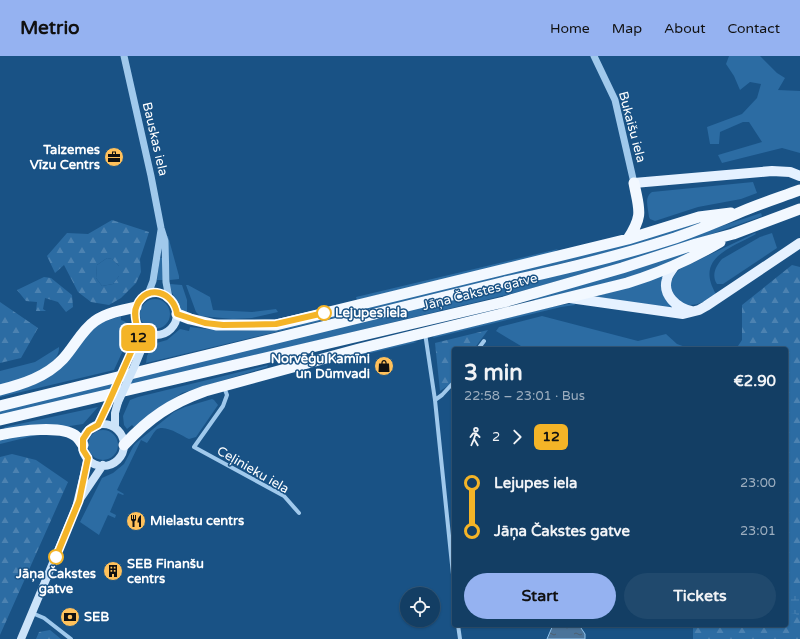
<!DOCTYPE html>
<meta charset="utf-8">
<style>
body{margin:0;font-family:"Varela Round",sans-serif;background:#20496d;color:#f1f3f6;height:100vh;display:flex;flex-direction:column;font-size:15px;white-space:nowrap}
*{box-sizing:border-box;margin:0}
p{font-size:13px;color:#9daebf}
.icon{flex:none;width:22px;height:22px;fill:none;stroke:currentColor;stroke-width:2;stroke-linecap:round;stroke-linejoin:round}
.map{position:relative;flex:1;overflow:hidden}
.drawer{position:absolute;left:452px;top:291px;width:336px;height:280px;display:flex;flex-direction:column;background:#133e64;border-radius:4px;box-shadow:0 1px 3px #0004,0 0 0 1px #325778}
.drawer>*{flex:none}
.badge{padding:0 8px;border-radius:6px;font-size:14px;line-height:26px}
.controls{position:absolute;left:400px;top:531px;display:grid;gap:8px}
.controls a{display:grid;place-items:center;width:40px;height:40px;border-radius:50%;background:#133e64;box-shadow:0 1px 3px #0004,0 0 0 1px #325778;font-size:20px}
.map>.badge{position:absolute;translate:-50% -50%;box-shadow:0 0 0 2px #fff}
.legs{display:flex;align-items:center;gap:6px;height:44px;padding:0 12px;font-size:13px}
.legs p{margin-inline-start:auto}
.summary{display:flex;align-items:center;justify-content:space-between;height:68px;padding:0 12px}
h1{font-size:22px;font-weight:800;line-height:30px}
.action{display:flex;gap:8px;margin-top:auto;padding:8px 12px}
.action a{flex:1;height:46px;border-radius:24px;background:#95b2f1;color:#111;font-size:16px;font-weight:800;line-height:46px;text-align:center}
.action a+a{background:#20496d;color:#f1f3f6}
ul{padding:0 12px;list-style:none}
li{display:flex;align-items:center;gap:14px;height:48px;font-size:15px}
li i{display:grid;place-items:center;width:6px;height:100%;margin:0 5px;background:currentColor}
li i::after{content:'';width:10px;height:10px;margin:-5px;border:3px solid;border-radius:50%;background:#133e64}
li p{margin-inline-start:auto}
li:first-child i{background:linear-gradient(#0000 50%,currentColor 0)}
li:last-child i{background:linear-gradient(currentColor 50%,#0000 0)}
header{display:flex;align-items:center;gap:24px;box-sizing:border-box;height:56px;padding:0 20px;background:#95b2f1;color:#111}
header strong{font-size:19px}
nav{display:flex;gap:22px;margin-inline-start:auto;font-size:14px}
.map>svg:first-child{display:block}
</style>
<header>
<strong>Metrio</strong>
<nav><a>Home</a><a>Map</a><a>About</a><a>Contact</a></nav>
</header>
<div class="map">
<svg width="800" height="583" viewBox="0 0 800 583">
<defs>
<pattern id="forest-firs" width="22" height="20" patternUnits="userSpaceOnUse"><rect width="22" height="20" fill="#2c6ca3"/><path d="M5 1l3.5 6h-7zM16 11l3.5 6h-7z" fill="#4c82b1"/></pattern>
<pattern id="wetland-marsh" width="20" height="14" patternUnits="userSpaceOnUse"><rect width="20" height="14" fill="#2c6ca3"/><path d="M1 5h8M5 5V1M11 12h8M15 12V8" fill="none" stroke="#4c82b1"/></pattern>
<pattern id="water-ripples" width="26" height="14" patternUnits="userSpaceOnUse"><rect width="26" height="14" fill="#4b749a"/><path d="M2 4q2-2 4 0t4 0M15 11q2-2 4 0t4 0" fill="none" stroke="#4c5e6f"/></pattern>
</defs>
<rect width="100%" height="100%" fill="#195285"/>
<!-- grass -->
<path fill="#2c6ca3" d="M 729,0 L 760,0 L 777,17 L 785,22 L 778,34 L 800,35 L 800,97 L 782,92 L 722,107 L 718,99 L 762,86 L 749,66 L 743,66 L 720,76 L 719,88 L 710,88 L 707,71 L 742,58 L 757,42 L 761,28 L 750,26 L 740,34 L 734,20 L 726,8 Z
M 753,126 L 757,137 L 741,143 L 698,151 L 655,165 L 650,163 L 649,161 C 648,152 644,141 652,136 Z
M 761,157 L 762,160 L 757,162 L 669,193 L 522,235 L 0,361 L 0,353 L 710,174 Z
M 711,163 L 671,178 L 622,193 L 146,307 L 147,300 L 153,288 L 167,284 L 180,273 L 189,275 L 190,271 C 216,275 242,276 268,273 L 674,174 Z
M 755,177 L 756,178 C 729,193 695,202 716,238 C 708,244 698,250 687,249 C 683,249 680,246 677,243 C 666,234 671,221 680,213 Z
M 772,177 L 777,192 L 723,228 L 717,228 C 711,219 716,210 722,203 L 760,181 Z
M 167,180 L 168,180 L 179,220 L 179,223 L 170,224 Z
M 698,192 L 699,193 L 644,217 L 535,246 L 534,242 Z
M 558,193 L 553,197 L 357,244 L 356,241 Z
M 107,202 L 112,203 L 119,210 L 119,220 L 113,228 L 102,230 L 96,222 L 97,209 Z
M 160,202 L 162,202 L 163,224 L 157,224 Z
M 664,219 L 664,241 L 674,253 L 595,241 Z
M 170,228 L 182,229 L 187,244 L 187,257 L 180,254 C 176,245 171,237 170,228 Z
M 186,229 L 188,229 L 210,241 L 213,254 L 252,256 L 276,253 L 278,256 L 252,262 L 233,263 L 200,260 L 196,256 Z
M140 258a15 15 0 1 1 30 0a15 15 0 1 1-30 0Z
M 574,247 L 575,249 L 561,251 L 433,282 L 434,280 L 556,250 Z
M 121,260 L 121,264 C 128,266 131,270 131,277 L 114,314 L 0,341 L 0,339 L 31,330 L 42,325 L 92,274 L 100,267 Z
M 542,260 L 638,285 L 666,278 L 677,288 L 691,293 L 526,293 L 496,275 L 499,271 Z
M 413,285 L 417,286 L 354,301 L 354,300 Z
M 59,291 C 61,312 15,325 0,332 L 0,315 L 35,306 Z
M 268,309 L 267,311 L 182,337 L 156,354 L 134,371 L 132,369 L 127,373 L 124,369 L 123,360 L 130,344 L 138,341 Z
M 212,343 L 214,344 L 218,349 L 196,381 L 189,383 C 182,380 164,367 156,374 C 153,377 150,383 147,387 L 141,384 L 117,434 L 124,438 L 123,439 L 118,437 L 110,456 L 116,459 L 115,462 L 108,459 L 99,479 L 80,466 L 102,422 L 113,417 L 124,408 L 134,389 L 137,386 L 174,356 L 185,351 Z
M 98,351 L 83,368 L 70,370 L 69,373 L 3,374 L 5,371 Z
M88 389a15 15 0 1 1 30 0a15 15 0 1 1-30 0Z
M 45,377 L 0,388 L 0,383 Z"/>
<!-- forest -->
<path fill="url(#forest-firs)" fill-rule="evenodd" d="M 112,164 L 149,176 L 140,203 L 141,216 L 136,227 L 121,242 L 109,249 L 91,246 L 78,236 L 64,209 L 55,217 L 47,200 L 67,177 L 88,178 ZM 107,202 L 112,203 L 119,210 L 119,220 L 113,228 L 102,230 L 96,222 L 97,209 Z
M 792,209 L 800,211 L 800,583 L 693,583 L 693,571 L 690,569 L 786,569 L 786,293 L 736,293 L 742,284 L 742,249 Z
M 44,221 L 51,222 L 72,239 L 73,251 L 66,256 L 58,246 L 45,242 L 43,253 L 46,255 L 36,255 L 37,246 L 26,245 L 17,234 Z
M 0,246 L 38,272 L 21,302 L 0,307 Z
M 488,274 L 474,293 L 454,293 L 454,322 L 449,329 L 440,335 L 435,287 Z
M 12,398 L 36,404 L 68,426 L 0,579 L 0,401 Z
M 50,574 L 61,583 L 36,583 L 39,576 Z"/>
<!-- wetland -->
<path fill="url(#wetland-marsh)" d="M 789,536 L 793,539 L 798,537 L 800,538 L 800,565 L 796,558 L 786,556 L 786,539 Z"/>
<!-- water -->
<path fill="url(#water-ripples)" stroke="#92c5ee" d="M 553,569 L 579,569 L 585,578 L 585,583 L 547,583 Z"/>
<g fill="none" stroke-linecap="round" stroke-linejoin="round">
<!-- minor -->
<path stroke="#a0c9ec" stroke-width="4" d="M 425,277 L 435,344 L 454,528
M 478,293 L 484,285
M 224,331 L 227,339 L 223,350 L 194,391 L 284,440 L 299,457
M 435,344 L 442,339 L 454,326
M 32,557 L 44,562 L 71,583
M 458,569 L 460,583"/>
<!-- tertiary -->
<path stroke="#a0c9ec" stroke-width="7" d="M 124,0 L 151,120 L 161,172 L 165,185 L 166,226 L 169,242
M 594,0 L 615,44 L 634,127
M 148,238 L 153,225 L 161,174"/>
<!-- secondary -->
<path stroke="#cce3f9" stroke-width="8" d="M135 258a21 21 0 1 1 42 0a21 21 0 1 1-42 0Z
M 135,309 L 144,287 L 153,279
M 124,312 C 131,298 139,285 138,269
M82 389a21 21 0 1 1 42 0a21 21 0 1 1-42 0Z
M 98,369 L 108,348
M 115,371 L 115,357 L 118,346
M 80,443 L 103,409
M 21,583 L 76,452 L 88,402"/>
<!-- primary -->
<path stroke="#e5f1ff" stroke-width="10" d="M 634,127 L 772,115 L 790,116 L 800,120
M 675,209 C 673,213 668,218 667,223 C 662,239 677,252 691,255
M 570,242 L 683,258 L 699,254 L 706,250 L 800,187"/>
<!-- trunk -->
<path stroke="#f2f8ff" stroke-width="11" d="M 628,183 C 644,158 639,154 634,127
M 177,258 L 190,263 L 216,269 L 276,269 L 628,183 L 699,161 L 731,157
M 0,334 C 23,328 46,321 63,303 C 74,291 82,274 95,265 C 107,257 122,254 136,251
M 0,350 L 505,226 C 562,214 619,200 675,182 C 698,174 720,165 743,155 C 762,147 781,141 800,134
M 0,364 L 504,246 L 622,212 L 696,188 L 733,178 L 800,153
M 0,379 C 18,375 63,368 77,381 C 79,383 81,386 83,389
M 124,389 C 149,362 171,347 205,335 L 359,293 L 627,227 C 660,217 691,203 720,186"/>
<!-- secondary-bridge -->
<path stroke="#cce3f9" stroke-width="8" d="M 118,346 L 135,309
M 108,348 L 124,312"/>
</g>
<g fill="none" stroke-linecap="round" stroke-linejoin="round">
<defs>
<path id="line-1" d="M 56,501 L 79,445 L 88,402 L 83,394 L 83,383 L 89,374 L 98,369 L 108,348 L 136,285 C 141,271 131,261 137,249 C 147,227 174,236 177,258 L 205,267 L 223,269 L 276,268 L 324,257"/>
</defs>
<!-- line-1 casing -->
<use href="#line-1" stroke="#fff" stroke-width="9"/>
<!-- line-1 -->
<use href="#line-1" stroke="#f4b427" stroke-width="6"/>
</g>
<!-- icons -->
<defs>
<symbol id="office-disc" viewBox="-11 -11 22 22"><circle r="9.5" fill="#ffc15b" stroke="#195285"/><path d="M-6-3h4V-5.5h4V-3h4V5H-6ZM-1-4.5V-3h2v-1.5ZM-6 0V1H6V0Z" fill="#111"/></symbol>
<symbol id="shop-disc" viewBox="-11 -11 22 22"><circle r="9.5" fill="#ffc15b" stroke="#195285"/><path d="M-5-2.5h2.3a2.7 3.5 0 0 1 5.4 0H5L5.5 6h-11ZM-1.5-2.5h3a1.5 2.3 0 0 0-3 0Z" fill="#111"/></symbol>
<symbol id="restaurant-disc" viewBox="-11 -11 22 22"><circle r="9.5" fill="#ffc15b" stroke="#195285"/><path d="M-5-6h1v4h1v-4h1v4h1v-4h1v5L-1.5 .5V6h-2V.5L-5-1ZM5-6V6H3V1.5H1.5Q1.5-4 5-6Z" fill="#111"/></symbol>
<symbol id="building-disc" viewBox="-11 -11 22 22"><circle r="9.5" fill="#ffc15b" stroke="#195285"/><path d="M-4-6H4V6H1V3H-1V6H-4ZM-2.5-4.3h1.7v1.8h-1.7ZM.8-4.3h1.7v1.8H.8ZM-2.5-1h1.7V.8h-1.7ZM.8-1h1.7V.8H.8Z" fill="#111"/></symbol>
<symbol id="bank-disc" viewBox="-11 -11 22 22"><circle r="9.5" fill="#ffc15b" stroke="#195285"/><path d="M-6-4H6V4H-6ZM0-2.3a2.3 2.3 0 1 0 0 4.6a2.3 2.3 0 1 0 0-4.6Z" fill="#111"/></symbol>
</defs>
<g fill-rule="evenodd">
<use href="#office-disc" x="103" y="90" width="22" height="22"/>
<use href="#shop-disc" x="373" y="299" width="22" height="22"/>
<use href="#restaurant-disc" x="125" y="454" width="22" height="22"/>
<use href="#building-disc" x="102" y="504" width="22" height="22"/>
<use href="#bank-disc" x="59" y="550" width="22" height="22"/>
</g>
<!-- markers -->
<g fill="#fff" stroke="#f4b427" stroke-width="2">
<circle cx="324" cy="257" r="7"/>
<circle cx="56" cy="501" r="7"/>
</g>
<g text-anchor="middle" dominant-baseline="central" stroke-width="3" stroke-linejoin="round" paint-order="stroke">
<!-- street labels -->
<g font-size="13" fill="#fff" stroke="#195285">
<text transform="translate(632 71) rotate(75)">Bukaišu iela</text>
<text transform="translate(155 83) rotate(77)">Bauskas iela</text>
<text transform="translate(480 236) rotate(-14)">Jāņa Čakstes gatve</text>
<text transform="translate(253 414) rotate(30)">Ceļinieku iela</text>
</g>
<!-- poi labels -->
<g font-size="13" font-weight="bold" fill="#fff" stroke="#195285" text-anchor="start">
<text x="100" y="94" text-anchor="end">Taizemes<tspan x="100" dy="15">Vīzu Centrs</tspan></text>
<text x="370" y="303" text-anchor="end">Norvēģu Kamīni<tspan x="370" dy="15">un Dūmvadi</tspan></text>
<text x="150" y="465">Mielastu centrs</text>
<text x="127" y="508">SEB Finanšu<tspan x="127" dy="15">centrs</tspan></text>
<text x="84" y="561">SEB</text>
</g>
<!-- stop labels -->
<g font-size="13" font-weight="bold" fill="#fff" stroke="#195285" text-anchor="start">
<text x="335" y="257">Lejupes iela</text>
<text x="56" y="518" text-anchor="middle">Jāņa Čakstes<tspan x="56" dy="15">gatve</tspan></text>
</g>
</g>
</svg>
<div class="controls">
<a><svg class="icon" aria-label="locate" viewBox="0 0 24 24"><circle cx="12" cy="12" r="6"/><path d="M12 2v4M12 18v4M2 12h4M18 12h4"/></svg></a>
</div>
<b class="badge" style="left:138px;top:282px;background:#f4b427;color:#111">12</b>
<section class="drawer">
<div class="summary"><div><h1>3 min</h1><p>22:58 – 23:01 · Bus</p></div><b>€2.90</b></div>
<div class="legs"><svg class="icon" aria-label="walk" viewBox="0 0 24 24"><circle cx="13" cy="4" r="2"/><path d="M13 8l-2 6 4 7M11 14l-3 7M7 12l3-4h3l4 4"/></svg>2<svg class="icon" aria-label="forward" viewBox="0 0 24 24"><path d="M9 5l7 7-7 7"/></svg><b class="badge" style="background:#f4b427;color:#111">12</b></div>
<ul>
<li><i style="color:#f4b427"></i><b>Lejupes iela</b><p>23:00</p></li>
<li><i style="color:#f4b427"></i><b>Jāņa Čakstes gatve</b><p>23:01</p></li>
</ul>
<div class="action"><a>Start</a><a>Tickets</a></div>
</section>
</div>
